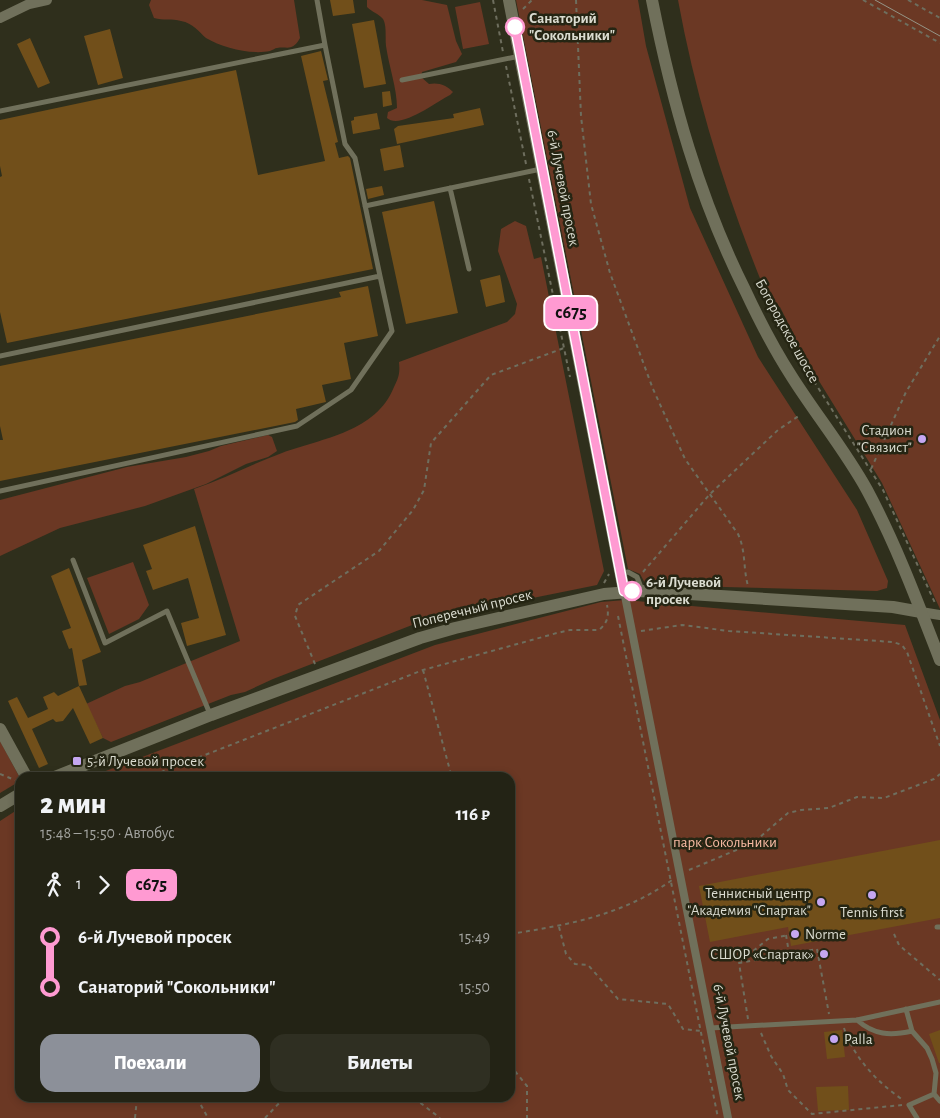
<!DOCTYPE html>
<html lang="ru">
<meta charset="utf-8">
<style>
body{margin:0;font-family:"Alegreya Sans",sans-serif;background:#2f2f22;color:#f1f3f6;height:100vh;display:flex;flex-direction:column;font-size:19px;white-space:nowrap}
*{box-sizing:border-box;margin:0}
p{font-size:16px;color:#a3a4a0}
.icon{flex:none;width:28px;height:28px;fill:none;stroke:currentColor;stroke-width:2;stroke-linecap:round;stroke-linejoin:round}
.map{position:relative;flex:1;overflow:hidden}
.sheet{position:absolute;left:15px;top:772px;width:500px;height:330px;display:flex;flex-direction:column;background:#232315;border-radius:15px;box-shadow:0 2px 8px #0003,0 0 0 1px #404034}
.sheet>*{flex:none}
.badge{padding:0 10px;border-radius:8px;font-size:18px;line-height:32px}
.map>.badge{position:absolute;translate:-50% -50%;box-shadow:0 0 0 2px #fff}
.legs{display:flex;align-items:center;gap:8px;height:55px;padding:0 25px;font-size:16px}
.legs p{margin-inline-start:auto}
.summary{display:flex;align-items:center;justify-content:space-between;height:85px;padding:0 25px}
h1{font-size:28px;font-weight:800;line-height:38px}
.button{display:flex;gap:10px;margin-top:auto;padding:10px 25px}
.button a{flex:1;height:58px;border-radius:15px;background:#8c9099;color:#fff;font-size:20px;font-weight:800;line-height:58px;text-align:center}
.button a+a{background:#2f2f22;color:#f1f3f6}
ul{padding:0 25px;list-style:none}
li{display:flex;align-items:center;gap:18px;height:50px;font-size:19px}
li i{display:grid;place-items:center;width:8px;height:100%;margin:0 6px;background:currentColor}
li i::after{content:'';width:12px;height:12px;margin:-6px;border:4px solid;border-radius:50%;background:#232315}
li p{margin-inline-start:auto}
li:first-child i{background:linear-gradient(#0000 50%,currentColor 0)}
li:last-child i{background:linear-gradient(currentColor 50%,#0000 0)}
.map>svg:first-child{display:block}
</style>
<div class="map">
<svg width="940" height="1118" viewBox="0 0 940 1118">
<rect width="100%" height="100%" fill="#2f2f1c"/>
<!-- green -->
<path fill="#6b3824" d="M 151,0 L 294,0 L 300,38 C 292,52 288,46 277,48 C 275,48 273,50 270,51 C 251,55 223,48 206,38 C 199,32 193,23 181,21 C 172,18 163,21 154,18 L 149,5 Z
M 367,0 L 422,0 L 447,5 L 456,41 L 462,54 L 456,62 L 422,72 L 421,77 L 429,84 C 438,82 447,85 453,92 L 450,95 C 436,102 400,130 387,118 L 388,112 L 397,108 C 397,88 389,67 386,46 C 385,38 387,26 383,19 C 379,14 372,12 367,7 Z
M 516,0 L 638,0 L 646,46 L 690,208 L 758,357 L 857,510 L 888,581 L 887,588 L 877,591 L 646,585 L 640,574 L 628,569 Z
M 678,0 L 940,0 L 940,609 L 882,483 L 790,334 L 790,327 L 780,307 L 771,305 C 730,208 697,104 678,0 Z
M 480,2 L 489,44 L 463,49 L 455,7 Z
M 515,221 L 526,226 L 534,259 L 541,257 L 604,571 L 597,585 L 425,620 L 273,679 L 245,692 L 231,695 L 111,742 L 103,738 L 86,704 L 125,686 L 140,682 L 240,641 L 194,489 C 224,479 252,464 282,453 C 323,438 376,432 394,387 C 399,377 400,373 399,362 L 507,322 L 515,314 L 517,304 L 498,251 L 501,229 Z
M 268,435 L 272,437 L 277,451 L 268,457 L 246,464 L 206,484 L 145,506 L 60,528 L 0,556 L 0,500 L 127,467 L 186,457 L 209,451 L 221,446 Z
M 133,562 L 149,605 L 139,619 L 109,634 L 87,578 Z
M 625,600 L 905,625 L 940,720 L 940,1118 L 0,1118 L 0,821 L 20,808 L 20,1098 L 510,1098 L 510,778 L 90,777 L 435,645 L 601,602 Z
M 0,741 L 20,778 L 20,781 L 0,793 Z"/>
<!-- building -->
<path fill="#714f1a" d="M 330,0 L 353,0 L 355,13 L 333,16 Z
M 374,20 L 386,84 L 364,88 L 352,24 Z
M 110,29 L 123,78 L 98,85 L 84,36 Z
M 30,38 L 50,83 L 38,88 L 17,44 Z
M 321,51 L 328,80 L 323,81 L 338,142 L 335,143 L 339,158 L 348,156 L 350,158 L 373,269 L 7,343 L 0,312 L 0,177 L 2,176 L 0,166 L 0,120 L 236,70 L 258,175 L 325,161 L 301,56 Z
M 390,91 L 392,105 L 383,107 L 382,92 Z
M 480,108 L 484,125 L 397,144 L 394,129 L 398,126 L 454,118 L 453,114 Z
M 377,113 L 380,129 L 353,134 L 351,121 L 354,120 L 354,117 Z
M 400,145 L 404,167 L 384,171 L 380,149 Z
M 382,186 L 384,195 L 368,199 L 366,189 Z
M 434,201 L 458,313 L 406,324 L 382,212 Z
M 500,275 L 505,302 L 486,307 L 480,280 Z
M 368,286 L 378,336 L 344,343 L 351,379 L 322,385 L 326,402 L 296,409 L 298,420 L 295,422 L 0,481 L 0,440 L 3,440 L 0,426 L 0,366 L 341,297 L 339,292 Z
M 195,526 L 226,635 L 187,646 L 181,623 L 199,618 L 188,578 L 153,590 L 146,571 L 152,569 L 143,545 Z
M 69,568 L 101,652 L 82,660 L 87,685 L 79,686 L 72,648 L 69,649 L 62,631 L 71,628 L 51,576 Z
M 79,686 L 103,738 L 90,744 L 73,708 L 63,721 L 56,722 L 53,719 L 32,729 L 48,764 L 39,768 L 8,701 L 17,697 L 28,718 L 48,709 L 43,697 L 54,692 L 58,696 Z
M 940,840 L 940,918 L 791,946 L 788,927 L 710,942 L 699,886 Z
M 842,1030 L 845,1057 L 827,1059 L 824,1032 Z
M 940,1030 L 940,1063 L 939,1063 L 929,1034 Z
M 848,1086 L 849,1110 L 818,1111 L 816,1087 Z"/>
<g fill="none" stroke-linecap="round" stroke-linejoin="round">
<!-- path -->
<path stroke="#6e6e5e" stroke-width="2" stroke-dasharray="4 4" stroke-linecap="butt" d="M 493,0 L 503,52
M 576,0 L 581,116 L 591,204 L 610,273 L 653,389 L 685,459 L 738,534 C 746,551 743,568 748,586
M 863,0 L 940,43
M 908,0 L 940,18
M 523,9 L 532,0
M 506,66 L 526,164
M 529,179 L 570,377
M 784,334 L 883,490 L 935,603
M 871,469 L 906,392 L 940,336
M 643,572 L 710,494 L 778,430 L 800,415
M 604,583 L 609,574
M 618,616 L 718,1118
M 422,625 L 432,622
M 641,631 L 682,625 L 729,631 L 893,642 L 902,645 L 907,652 L 940,746
M 315,664 L 295,616 L 298,605 L 379,551 L 413,510 L 424,490 L 431,443 L 491,375 L 564,348
M 423,670 L 452,778
M 0,774 L 15,780
M 146,778 L 423,670 L 557,633 L 570,630 L 599,630 C 608,622 609,616 607,605
M 689,870 L 753,843 L 788,813 L 801,810 L 829,808 L 857,797 L 884,798 L 934,779 L 940,774
M 559,927 L 566,954 L 575,964 L 588,965 L 618,999 L 668,1004 L 683,1029 L 701,1031
M 510,934 C 568,925 623,915 672,880
M 894,934 L 899,945 L 940,980
M 786,935 L 789,953
M 741,961 L 768,939 L 789,935
M 748,1019 L 739,963 L 817,949 L 829,1014
M 844,1028 C 854,1058 877,1082 903,1100
M 761,1033 L 771,1056 L 783,1074 L 788,1090 L 812,1114 L 902,1105
M 510,1065 L 527,1086 L 527,1118
M 197,1098 L 208,1118
M 414,1098 L 440,1118
M 135,1118 L 137,1098
M 265,1118 L 284,1098"/>
<!-- service -->
<path stroke="#70705b" stroke-width="5" d="M 317,0 L 325,45
M 402,80 L 520,56
M 0,111 L 325,45 L 345,144 L 355,158 L 380,276 L 0,356
M 450,188 L 469,269
M 365,206 L 541,169
M 0,491 L 297,426 L 351,390 L 392,331 L 380,276
M 73,560 L 105,643 L 167,611 L 210,714
M 622,573 L 628,572 L 637,577 L 642,590
M 937,927 L 940,927
M 906,1009 L 912,1031 L 927,1048 L 932,1059 L 936,1073 L 934,1094 L 940,1101
M 857,1020 C 874,1035 890,1036 912,1031
M 710,1028 L 857,1020 L 940,1002
M 917,1118 L 909,1105 L 934,1094"/>
<!-- pedestrian -->
<path stroke="#70705b" stroke-width="8" d="M 624,591 L 728,1118"/>
<!-- minor -->
<path stroke="#70705b" stroke-width="10" d="M 0,18 L 29,4 L 47,0
M 921,612 L 940,615"/>
<!-- tertiary -->
<path stroke="#70705b" stroke-width="12" d="M 509,0 L 624,591
M 0,729 L 27,778
M 52,778 L 211,715 L 420,638 L 455,628 L 604,594 L 642,591 L 893,607 L 921,612
M 0,806 L 20,794"/>
<!-- secondary -->
<path stroke="#70705b" stroke-width="12" d="M 652,0 C 672,101 699,198 745,290 C 759,320 774,349 792,377 C 816,415 845,450 867,490 C 896,544 918,603 940,660"/>
<!-- tram -->
<path stroke="#959587" stroke-width="1" d="M 875,0 L 940,36"/>
</g>
<g fill="none" stroke-linecap="round" stroke-linejoin="round">
<defs>
<path id="line-1" d="M 515,27 L 624,591 L 632,591"/>
</defs>
<!-- line-1 casing -->
<use href="#line-1" stroke="#fff" stroke-width="11"/>
<!-- line-1 -->
<use href="#line-1" stroke="#ff9ad2" stroke-width="8"/>
</g>
<!-- markers -->
<g fill="#fff" stroke="#ff9ad2" stroke-width="2.5">
<circle cx="515" cy="27" r="9"/>
<circle cx="632" cy="591" r="9"/>
</g>
<g fill="#c5a7f1" stroke="#252513" stroke-width="2">
<circle cx="922" cy="439" r="5"/>
<rect x="72" y="756" width="10" height="10" rx="2.5"/>
<circle cx="872" cy="895" r="5"/>
<circle cx="821" cy="902" r="5"/>
<circle cx="795" cy="934" r="5"/>
<circle cx="824" cy="954" r="5"/>
<circle cx="834" cy="1039" r="5"/>
</g>
<g text-anchor="middle" dominant-baseline="central" stroke-width="5" stroke-linejoin="round" paint-order="stroke">
<!-- stop labels -->
<g font-size="15" font-weight="bold" fill="#dbdcd0" stroke="#252513" text-anchor="start">
<text x="529" y="18">Санаторий<tspan x="529" dy="17">"Сокольники"</tspan></text>
<text x="646" y="582">6-й Лучевой<tspan x="646" dy="17">просек</tspan></text>
</g>
<!-- street labels -->
<g font-size="15" fill="#dbdcd0" stroke="#252513">
<text transform="translate(563 188) rotate(79)">6-й Лучевой просек</text>
<text transform="translate(787 331) rotate(61)">Богородское шоссе</text>
<text transform="translate(472 609) rotate(-14)">Поперечный просек</text>
<text transform="translate(729 1042) rotate(79)">6-й Лучевой просек</text>
</g>
<!-- poi labels -->
<g font-size="15" fill="#dbdcd0" stroke="#252513" text-anchor="end">
<text x="912" y="430">Стадион<tspan x="912" dy="17">"Связист"</tspan></text>
<text x="87" y="761" text-anchor="start">5-й Лучевой просек</text>
<text x="811" y="893">Теннисный центр<tspan x="811" dy="17">"Академия "Спартак"</tspan></text>
<text x="872" y="912" text-anchor="middle">Tennis first</text>
<text x="805" y="934" text-anchor="start">Norme</text>
<text x="814" y="954">СШОР «Спартак»</text>
<text x="844" y="1039" text-anchor="start">Palla</text>
</g>
<!-- park labels -->
<g font-size="15" fill="#f8baa3" stroke="#252513">
<text x="725" y="842">парк Сокольники</text>
</g>
</g>
</svg>
<b class="badge" style="left:571px;top:313px;background:#ff9ad2;color:#111">с675</b>
<section class="sheet">
<div class="summary"><div><h1>2 мин</h1><p>15:48 – 15:50 · Автобус</p></div><b>116 ₽</b></div>
<div class="legs"><svg class="icon" aria-label="walk" viewBox="0 0 24 24"><circle cx="13" cy="4" r="2"/><path d="M13 8l-2 6 4 7M11 14l-3 7M7 12l3-4h3l4 4"/></svg>1<svg class="icon" aria-label="forward" viewBox="0 0 24 24"><path d="M9 5l7 7-7 7"/></svg><b class="badge" style="background:#ff9ad2;color:#111">с675</b></div>
<ul>
<li><i style="color:#ff9ad2"></i><b>6-й Лучевой просек</b><p>15:49</p></li>
<li><i style="color:#ff9ad2"></i><b>Санаторий &quot;Сокольники&quot;</b><p>15:50</p></li>
</ul>
<div class="button"><a>Поехали</a><a>Билеты</a></div>
</section>
</div>
